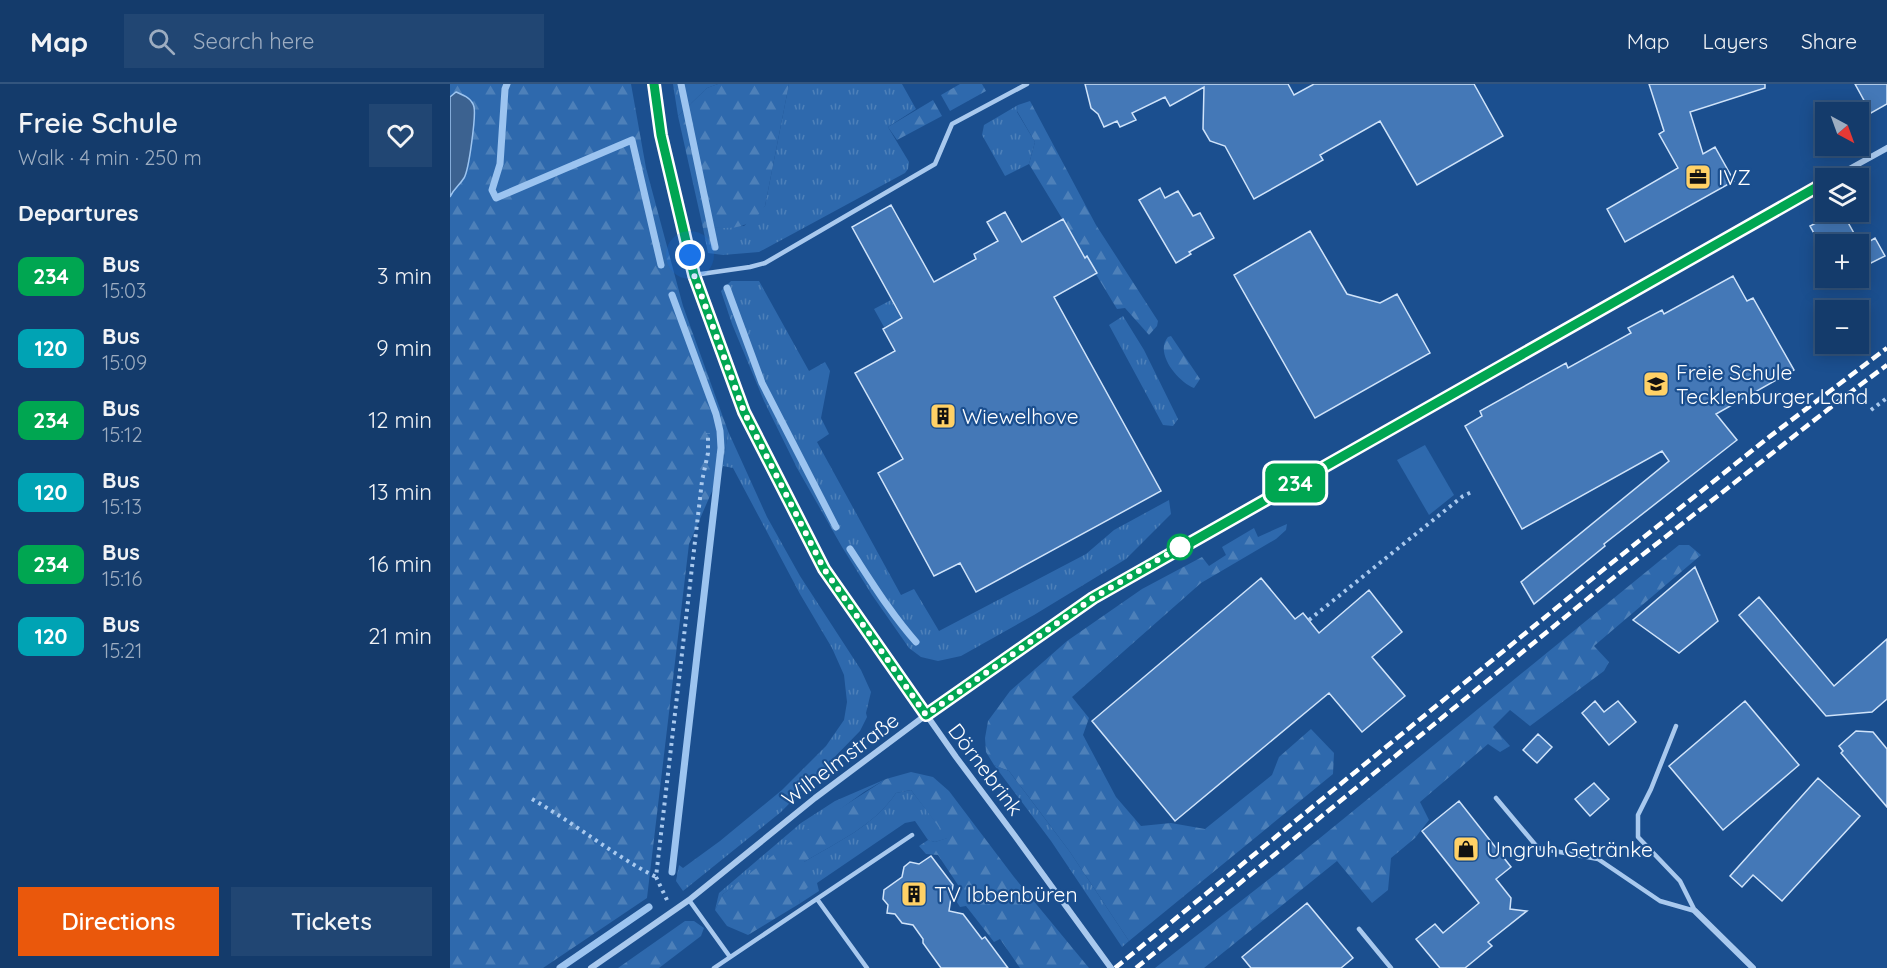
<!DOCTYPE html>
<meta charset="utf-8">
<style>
body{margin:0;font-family:Quicksand,sans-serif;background:#214673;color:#f1f3f6;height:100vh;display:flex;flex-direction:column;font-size:22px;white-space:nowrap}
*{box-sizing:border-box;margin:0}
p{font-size:20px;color:#9dadc1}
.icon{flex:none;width:33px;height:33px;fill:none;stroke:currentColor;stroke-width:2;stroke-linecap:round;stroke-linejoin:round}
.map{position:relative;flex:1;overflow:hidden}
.details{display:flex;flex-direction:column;background:#143b6b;width:450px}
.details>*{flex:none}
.badge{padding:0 12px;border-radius:9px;font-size:21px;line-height:39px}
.needle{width:39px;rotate:139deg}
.tools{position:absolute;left:1365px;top:18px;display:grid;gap:12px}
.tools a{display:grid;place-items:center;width:54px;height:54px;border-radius:0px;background:#143b6b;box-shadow:0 3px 15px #0003,0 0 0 2px #33557e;font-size:30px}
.you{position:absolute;width:30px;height:30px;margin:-15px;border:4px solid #fff;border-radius:50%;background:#1a73e8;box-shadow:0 0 0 9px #1a73e833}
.map>.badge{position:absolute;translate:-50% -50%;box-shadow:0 0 0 3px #fff}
h2{padding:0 18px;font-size:22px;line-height:54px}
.round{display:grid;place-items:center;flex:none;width:63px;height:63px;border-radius:0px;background:#214673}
.overview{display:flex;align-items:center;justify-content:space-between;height:102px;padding:0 18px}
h1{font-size:28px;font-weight:600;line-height:45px}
.primary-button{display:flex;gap:12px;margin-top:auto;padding:12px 18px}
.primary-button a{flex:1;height:69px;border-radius:0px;background:#ea580c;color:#fff;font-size:24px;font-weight:600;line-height:69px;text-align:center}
.primary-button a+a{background:#214673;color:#f1f3f6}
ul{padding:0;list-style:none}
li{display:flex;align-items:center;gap:18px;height:72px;padding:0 18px}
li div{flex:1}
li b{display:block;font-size:22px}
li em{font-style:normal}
li .badge{min-width:66px;font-weight:700;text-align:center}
header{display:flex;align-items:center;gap:36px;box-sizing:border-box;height:84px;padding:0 30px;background:#143b6b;border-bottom:2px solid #33557e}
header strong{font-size:28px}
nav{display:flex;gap:33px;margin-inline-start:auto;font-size:21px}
.search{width:420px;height:54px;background:#214673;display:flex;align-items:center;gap:15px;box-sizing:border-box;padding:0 21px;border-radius:0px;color:#9dadc1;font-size:22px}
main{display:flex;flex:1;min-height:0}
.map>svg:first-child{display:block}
</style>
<header>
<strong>Map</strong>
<div class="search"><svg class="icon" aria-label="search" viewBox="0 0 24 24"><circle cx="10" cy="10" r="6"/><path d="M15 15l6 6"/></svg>Search here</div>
<nav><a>Map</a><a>Layers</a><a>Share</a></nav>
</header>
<main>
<section class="details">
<div class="overview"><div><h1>Freie Schule</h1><p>Walk · 4 min · 250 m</p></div><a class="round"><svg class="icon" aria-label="heart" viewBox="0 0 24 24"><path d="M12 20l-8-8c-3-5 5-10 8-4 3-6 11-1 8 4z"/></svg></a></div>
<h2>Departures</h2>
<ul>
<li><span class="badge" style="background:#00a651;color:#fff">234</span><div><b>Bus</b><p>15:03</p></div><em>3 min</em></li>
<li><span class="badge" style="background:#00a3b4;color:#fff">120</span><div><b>Bus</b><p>15:09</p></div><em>9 min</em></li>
<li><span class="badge" style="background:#00a651;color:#fff">234</span><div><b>Bus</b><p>15:12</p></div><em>12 min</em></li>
<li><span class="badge" style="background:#00a3b4;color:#fff">120</span><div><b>Bus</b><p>15:13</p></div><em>13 min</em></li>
<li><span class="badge" style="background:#00a651;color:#fff">234</span><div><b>Bus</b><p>15:16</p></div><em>16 min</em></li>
<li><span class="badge" style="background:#00a3b4;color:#fff">120</span><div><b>Bus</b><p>15:21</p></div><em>21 min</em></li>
</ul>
<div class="primary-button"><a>Directions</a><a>Tickets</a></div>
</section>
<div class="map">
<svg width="1437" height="884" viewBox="0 0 1437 884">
<defs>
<pattern id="grass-tufts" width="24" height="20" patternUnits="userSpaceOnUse" patternTransform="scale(1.5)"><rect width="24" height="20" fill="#2e69ad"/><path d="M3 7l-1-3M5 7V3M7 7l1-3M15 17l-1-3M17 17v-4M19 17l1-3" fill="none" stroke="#4d80b9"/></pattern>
<pattern id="forest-firs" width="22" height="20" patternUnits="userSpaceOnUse" patternTransform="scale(1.5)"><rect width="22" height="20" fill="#2e69ad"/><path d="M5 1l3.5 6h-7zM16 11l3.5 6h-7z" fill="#4d80b9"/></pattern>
</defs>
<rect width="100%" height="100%" fill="#1b4f8f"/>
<!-- grass -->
<path fill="url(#grass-tufts)" d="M 223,0 L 268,0 L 257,4 L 228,32 Z
M 339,0 L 452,0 L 466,25 L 438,43 L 459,78 L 458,85 L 455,89 L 309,168 L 273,171 L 258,169 L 253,144 L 294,142 L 315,122 Z
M 568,21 L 567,28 L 585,58 L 579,80 L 555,92 L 532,51 L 534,41 Z
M 281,197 L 309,197 L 359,287 L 375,278 L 380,287 L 371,334 L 379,350 L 367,358 L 451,511 L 464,505 L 489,547 L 636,470 L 664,446 L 719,416 L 721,430 L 676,475 L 584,531 L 511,572 L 488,577 L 471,573 L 459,564 L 422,511 L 392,463 L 347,384 L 314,317 L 282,240 L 271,207 Z
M 441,216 L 451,234 L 434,243 L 424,225 Z
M 673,232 L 694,266 L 728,335 L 723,342 L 713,341 L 659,241 Z
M 278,347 L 317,433 L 350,492 L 411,586 L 421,608 L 416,629 L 417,633 L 410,647 L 331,728 L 233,807 L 226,797 L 229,781 L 233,784 L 270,757 L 332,706 L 376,662 L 394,636 L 397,618 L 394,591 L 382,564 L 350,510 L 283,384 L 273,382 Z
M 544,681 L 559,687 L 620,768 L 679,857 L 672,863 L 601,757 Z
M 436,695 L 414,708 L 273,810 L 265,826 L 269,809 L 351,739 L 385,717 Z
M 461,706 L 498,754 L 485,758 L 478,756 L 465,737 L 455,739 L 367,799 L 369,807 L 349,820 L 354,778 C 387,758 424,742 446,709 Z"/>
<!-- forest -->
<path fill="url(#forest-firs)" d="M 0,0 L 181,0 L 196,84 L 233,222 L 278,347 L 273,382 L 239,460 L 197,814 L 93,884 L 0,884 Z
M 268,0 L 339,0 L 315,122 C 297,149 282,143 253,144 L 228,32 L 257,4 Z
M 510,0 L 532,0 L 536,7 L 500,27 L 491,11 Z
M 483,16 L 492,32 L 447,56 L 438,43 Z
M 580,17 L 646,141 L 708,237 L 707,242 L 699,251 L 675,224 L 667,225 L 579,80 L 585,58 L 567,27 L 568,21 Z
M 721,252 L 750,295 L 744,304 C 728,298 704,269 718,253 Z
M 837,440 L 836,446 L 826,455 L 751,499 L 622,613 L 639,634 L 633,651 L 666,713 L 691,742 L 721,739 L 755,745 L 822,691 L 829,673 L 861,645 L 884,669 L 883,690 L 679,857 L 620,768 L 581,716 L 559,687 L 544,681 L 536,668 L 535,654 L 538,637 L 560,607 L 617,557 L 692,505 L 752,473 L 759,482 L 776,471 L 772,463 L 804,444 L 808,453 Z
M 1229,461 L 1239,461 L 1251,471 L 1144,562 L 1159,578 L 1154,587 L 1080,642 L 1060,626 L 1043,643 L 1060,662 L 1050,668 L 1038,660 L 970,718 L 979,736 L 965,754 L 941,774 L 938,806 L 922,819 L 887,777 L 754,884 L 705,884 L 832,785 Z
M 461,688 L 483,693 L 499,707 L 564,793 L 639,884 L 570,884 L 550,855 L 544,858 L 516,822 L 510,823 L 503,812 L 509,807 L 508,801 L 488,771 L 476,770 L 469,762 L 478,756 L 485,758 L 497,754 L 461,706 L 446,709 C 424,742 387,758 354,778 L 362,799 L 351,810 L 349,820 L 298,851 L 277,842 L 265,826 L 273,810 L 349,751 L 436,695 Z
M 235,837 L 244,837 L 254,844 L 251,852 L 209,884 L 168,884 Z"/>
<!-- garden -->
<path fill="#2e69ad" d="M 975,361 L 1004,411 L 979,431 L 947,376 Z"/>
<!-- water -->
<path fill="#3c6290" stroke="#9cc4f0" stroke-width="1.5" d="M 6,8 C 13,11 22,14 24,23 C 26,32 19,86 14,94 C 9,102 4,104 0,113 L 0,13 Z"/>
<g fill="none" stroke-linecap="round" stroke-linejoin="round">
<!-- stream -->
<path stroke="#9cc4f0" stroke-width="7" d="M 57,0 L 55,5 L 50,80 L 42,106 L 46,114 L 182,56 L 211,181
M 231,0 L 265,163
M 277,204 L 312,299 L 386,443
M 400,465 C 421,497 441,530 466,558
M 222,788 L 271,364 L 270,347 L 266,330 L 222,211
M 110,884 L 199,823"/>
</g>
<!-- building -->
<path fill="#4478b7" stroke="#cfe3fa" stroke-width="1.5" d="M 635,0 L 838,0 L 844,11 L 864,0 L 1024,0 L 1053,52 L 967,101 L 930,37 L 870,71 L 873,76 L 804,115 L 775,62 L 760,57 L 753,45 L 754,3 L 720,22 L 715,13 L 682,29 L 686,36 L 670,43 L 667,37 L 654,43 L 648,30 L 641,24 Z
M 1199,0 L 1315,0 L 1315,4 L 1240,28 L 1253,70 L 1265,63 L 1284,97 L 1175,158 L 1157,125 L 1228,84 L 1209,50 L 1214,47 Z
M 1405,0 L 1437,0 L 1437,20 L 1421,29 Z
M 710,104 L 715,114 L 728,107 L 743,132 L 750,129 L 764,154 L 739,168 L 741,170 L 726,179 L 689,116 Z
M 441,121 L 484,198 L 526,175 L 524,170 L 548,157 L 537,138 L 555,128 L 572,158 L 613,135 L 635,174 L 637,172 L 647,189 L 604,213 L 711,407 L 526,508 L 510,479 L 484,492 L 428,389 L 453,375 L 405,289 L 445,267 L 433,245 L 452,234 L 402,143 Z
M 1385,129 L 1390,138 L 1396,135 L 1410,160 L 1370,160 L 1360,142 Z
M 860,147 L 897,210 L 930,219 L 947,210 L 980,269 L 865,334 L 784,191 Z
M 1425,154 L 1435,172 L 1419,180 L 1410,163 Z
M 1283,192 L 1297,217 L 1303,214 L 1344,286 L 1266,330 L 1287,356 L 1154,460 L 1155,462 L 1084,520 L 1071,498 L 1219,377 L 1212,367 L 1072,445 L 1015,342 L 1032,332 L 1030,327 L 1116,279 L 1118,284 L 1181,249 L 1178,244 L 1212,226 L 1214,230 Z
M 1245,483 L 1268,537 L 1229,569 L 1183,536 Z
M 811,494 L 845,535 L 853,529 L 869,549 L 919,506 L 952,548 L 922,573 L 955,612 L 912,648 L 879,609 L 725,737 L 642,637 Z
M 1309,513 L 1384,602 L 1437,555 L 1437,615 L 1422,628 L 1376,632 L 1289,531 Z
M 1145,617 L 1154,628 L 1168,617 L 1186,638 L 1159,661 L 1132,629 Z
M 1295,617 L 1349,681 L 1273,746 L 1219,682 Z
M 1406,647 L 1423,648 L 1437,665 L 1437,723 L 1391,669 L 1393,667 L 1389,662 Z
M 1088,650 L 1102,663 L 1087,679 L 1073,666 Z
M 1368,694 L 1410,732 L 1332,817 L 1303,791 L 1292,803 L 1280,792 Z
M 1144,699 L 1159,715 L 1140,732 L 1125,715 Z
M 1009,717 L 1061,783 L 1046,795 L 1061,814 L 1060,825 L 1077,827 L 1038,858 L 1042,862 L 1015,884 L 990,884 L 966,855 L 985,840 L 993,849 L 1029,819 L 972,747 Z
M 481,772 L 503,801 L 499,827 L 513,830 L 532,855 L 535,853 L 558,884 L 491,884 L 473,859 L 473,855 L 463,841 L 452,839 L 445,830 L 437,829 L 438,821 L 433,815 L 434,806 L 452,793 L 454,783 L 460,778 L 469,780 Z
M 857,819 L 903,874 L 891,884 L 801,884 L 792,873 Z"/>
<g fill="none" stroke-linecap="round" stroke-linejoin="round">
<!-- path -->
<path stroke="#a9c9ee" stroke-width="4" stroke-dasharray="3 4.5" stroke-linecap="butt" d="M 1421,326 L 1437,314
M 859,536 L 1013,412 L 1024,407
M 82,715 C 124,739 163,771 206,793
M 217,816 L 206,793 L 252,397 L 258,369 L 258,349"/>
<!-- lane -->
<path stroke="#a9c9ee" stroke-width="4.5" d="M 244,191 L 300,183 L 315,179 L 485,80 L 502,40 L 577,0
M 1226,642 L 1201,705 L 1188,731 L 1188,753 L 1230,797 L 1245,827
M 1046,714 L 1088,764 L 1148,775 L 1210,817 L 1245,827
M 367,815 L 417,884
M 239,816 L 280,873
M 909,845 L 941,884
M 264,884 L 462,751"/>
<!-- street -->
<path stroke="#a9c9ee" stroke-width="6" d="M 204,0 L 211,51 L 244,191 L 294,328 L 374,485 L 506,673 L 565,752 L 661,884
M 1383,94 L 1437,64
M 1245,827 L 1303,884
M 141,884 L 239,816 L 365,714 L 508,607 L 643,514 L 1376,98"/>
<!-- rail -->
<path stroke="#fff" stroke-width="4.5" stroke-dasharray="10 4.5" stroke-linecap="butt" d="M 665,884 L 1159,481 L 1319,353 L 1437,264
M 686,884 L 1163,494 L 1390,316 L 1437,281"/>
</g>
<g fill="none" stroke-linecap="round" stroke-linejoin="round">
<defs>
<path id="line" d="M 204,0 L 211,51 L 244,191 L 294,328 L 374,485 L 476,631 L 643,514 L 1376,98"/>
</defs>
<!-- line casing -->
<use href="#line" stroke="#fff" stroke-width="14"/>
<!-- line -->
<use href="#line" stroke="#00a651" stroke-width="9"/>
<!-- walk -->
<path stroke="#fff" stroke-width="6" stroke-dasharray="0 10.8" d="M 240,171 L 244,191 L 294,328 L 374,485 L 476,631 L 643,514 L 730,463"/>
</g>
<!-- icons -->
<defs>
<symbol id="office-square" viewBox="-11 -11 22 22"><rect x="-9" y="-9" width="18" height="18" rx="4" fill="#ffd166" stroke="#1b4f8f"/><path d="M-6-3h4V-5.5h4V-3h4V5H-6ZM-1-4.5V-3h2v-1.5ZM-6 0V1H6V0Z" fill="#111"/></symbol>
<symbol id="school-square" viewBox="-11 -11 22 22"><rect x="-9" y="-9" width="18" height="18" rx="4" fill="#ffd166" stroke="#1b4f8f"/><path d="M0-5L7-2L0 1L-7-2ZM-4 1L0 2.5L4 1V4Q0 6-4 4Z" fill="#111"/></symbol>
<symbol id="building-square" viewBox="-11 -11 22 22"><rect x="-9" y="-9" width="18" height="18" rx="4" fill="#ffd166" stroke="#1b4f8f"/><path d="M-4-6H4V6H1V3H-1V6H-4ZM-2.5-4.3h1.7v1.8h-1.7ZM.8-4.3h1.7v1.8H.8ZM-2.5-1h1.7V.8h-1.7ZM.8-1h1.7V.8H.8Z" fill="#111"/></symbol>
<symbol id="shop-square" viewBox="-11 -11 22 22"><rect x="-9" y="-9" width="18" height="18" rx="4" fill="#ffd166" stroke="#1b4f8f"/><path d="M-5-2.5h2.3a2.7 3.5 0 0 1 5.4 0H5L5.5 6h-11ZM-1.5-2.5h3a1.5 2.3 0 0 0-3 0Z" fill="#111"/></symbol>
</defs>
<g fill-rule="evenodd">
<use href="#office-square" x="1233" y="78" width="30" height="30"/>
<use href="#school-square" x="1191" y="285" width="30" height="30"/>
<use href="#building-square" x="478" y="317" width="30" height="30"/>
<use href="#shop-square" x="1001" y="750" width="30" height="30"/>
<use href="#building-square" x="449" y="795" width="30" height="30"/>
</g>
<!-- markers -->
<circle fill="#fff" stroke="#00a651" stroke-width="3" cx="730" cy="463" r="12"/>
<g text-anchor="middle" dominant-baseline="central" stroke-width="4.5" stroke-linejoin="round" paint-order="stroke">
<!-- poi labels -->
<g font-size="21" fill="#fff" stroke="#1b4f8f" text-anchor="start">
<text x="1268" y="93">IVZ</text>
<text x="1226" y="288">Freie Schule<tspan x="1226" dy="24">Tecklenburger Land</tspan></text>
<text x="512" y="332">Wiewelhove</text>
<text x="1036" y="765">Ungruh Getränke</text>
<text x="484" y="810">TV Ibbenbüren</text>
</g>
<!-- street labels -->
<g font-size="21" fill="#fff" stroke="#1b4f8f">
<text transform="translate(390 675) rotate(-37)">Wilhelmstraße</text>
<text transform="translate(536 685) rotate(53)">Dörnebrink</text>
</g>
</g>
</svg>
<div class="tools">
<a><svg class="needle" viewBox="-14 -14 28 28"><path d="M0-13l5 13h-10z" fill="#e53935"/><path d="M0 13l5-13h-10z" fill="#9dadc1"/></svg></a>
<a><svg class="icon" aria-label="layers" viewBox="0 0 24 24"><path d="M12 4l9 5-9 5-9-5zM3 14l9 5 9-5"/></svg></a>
<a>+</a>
<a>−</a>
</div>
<div class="you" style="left:240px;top:171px"></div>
<b class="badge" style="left:845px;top:399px;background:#00a651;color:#fff">234</b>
</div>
</main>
